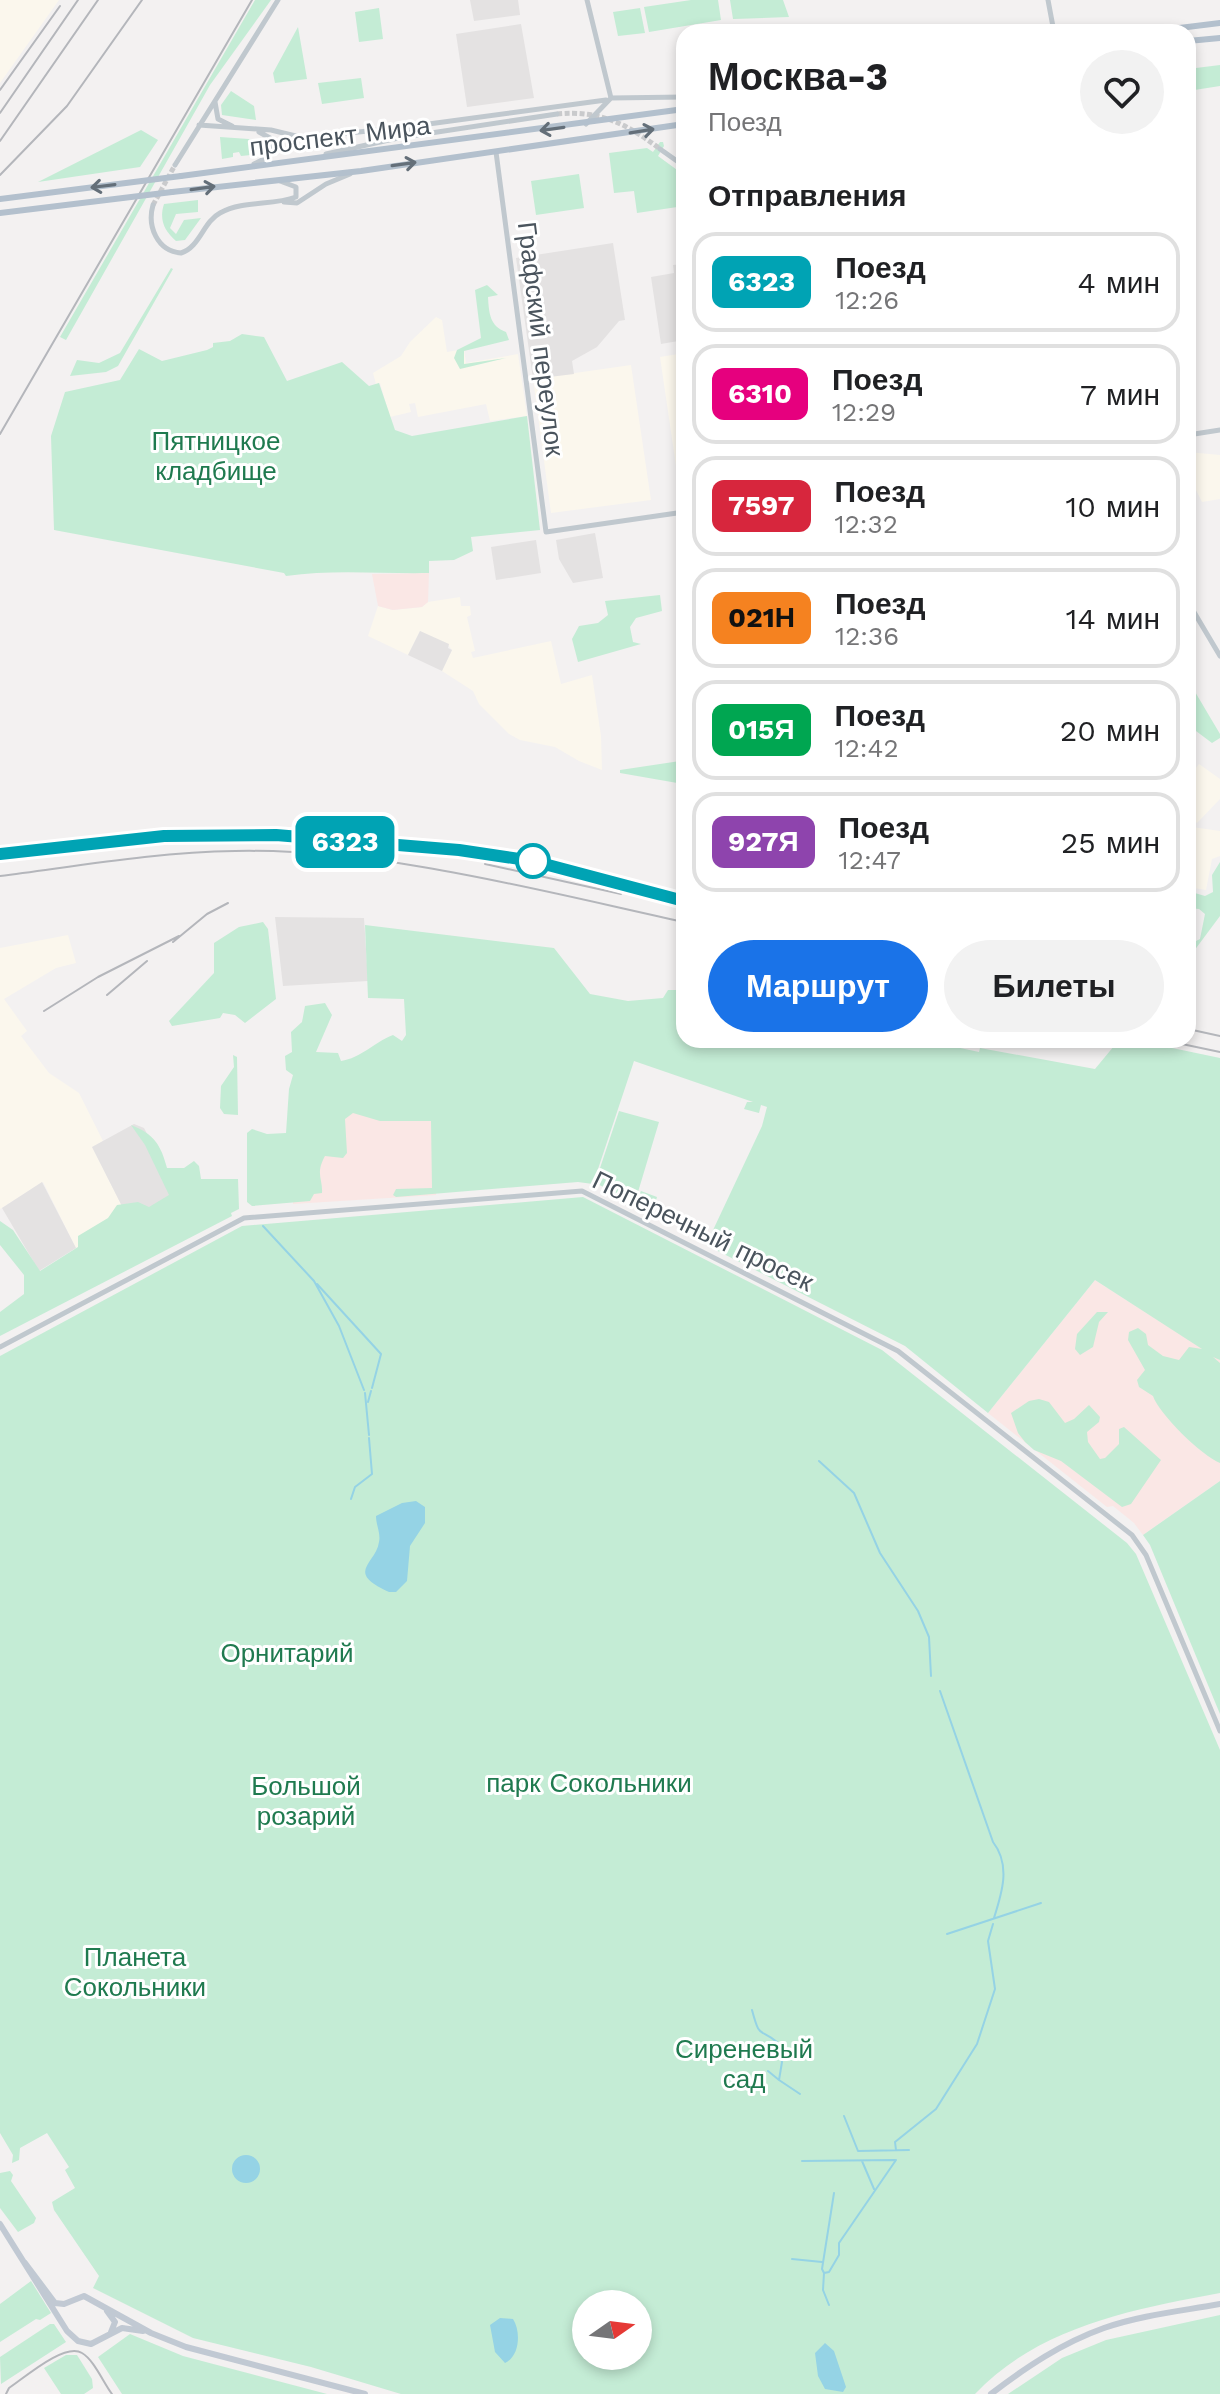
<!DOCTYPE html>
<html lang="ru">
<meta charset="utf-8">
<style>
body{margin:0;font-family:"Work Sans",sans-serif;background:#f2f2f2;color:#202124;height:100vh;display:flex;flex-direction:column;font-size:30px;white-space:nowrap}
*{box-sizing:border-box;margin:0}
p{font-size:26px;color:#757577}
.icon{flex:none;width:44px;height:44px;fill:none;stroke:currentColor;stroke-width:2;stroke-linecap:round;stroke-linejoin:round}
.map{position:relative;flex:1;overflow:hidden}
.sheet{position:absolute;left:676px;top:24px;width:520px;height:1024px;display:flex;flex-direction:column;background:#fff;border-radius:24px;box-shadow:0 4px 12px #0003}
.sheet>*{flex:none}
.badge{padding:0 16px;border-radius:12px;font-size:28px;line-height:52px}
.needle{width:52px;rotate:76deg}
.tools{position:absolute;left:572px;top:2290px;display:grid;gap:16px}
.tools a{display:grid;place-items:center;width:80px;height:80px;border-radius:50%;background:#fff;box-shadow:0 4px 12px #0003;font-size:40px}
.map>.badge{position:absolute;translate:-50% -50%;box-shadow:0 0 0 4px #fff}
h2{padding:0 32px;font-size:30px;line-height:72px}
.round{display:grid;place-items:center;flex:none;width:84px;height:84px;border-radius:42px;background:#f2f2f2}
.summary{display:flex;align-items:center;justify-content:space-between;height:136px;padding:0 32px}
h1{font-size:38px;font-weight:700;line-height:60px}
.primary-button{display:flex;gap:16px;margin-top:auto;padding:16px 32px}
.primary-button a{flex:1;height:92px;border-radius:48px;background:#1a73e8;color:#fff;font-size:32px;font-weight:700;line-height:92px;text-align:center}
.primary-button a+a{background:#f2f2f2;color:#202124}
ul{padding:0;list-style:none}
li{display:flex;align-items:center;gap:24px;height:100px;margin:0 16px 12px;padding:0 16px;border:4px solid #e0e0e0;border-radius:24px}
li div{flex:1}
li b{display:block;font-size:30px}
li em{font-style:normal}
li .badge{min-width:88px;font-weight:700;text-align:center}
.map>svg:first-child{display:block}
</style>
<div class="map">
<svg width="1220" height="2394" viewBox="0 0 1220 2394">
<rect width="100%" height="100%" fill="#f3f1f1"/>
<!-- commercial -->
<path fill="#fbf7ed" d="M 0,0 L 59,0 L 0,83 Z
M 436,317 L 442,320 L 447,352 L 464,349 L 466,363 L 518,354 L 527,416 L 490,421 L 486,404 L 418,417 L 415,403 L 409,404 L 411,412 L 390,417 L 380,383 L 376,384 L 373,373 L 401,356 L 410,342 Z
M 684,353 L 684,493 L 680,493 L 660,357 Z
M 631,365 L 651,500 L 551,513 L 533,379 Z
M 1188,452 L 1220,455 L 1220,499 L 1202,502 L 1191,480 Z
M 460,597 L 461,606 L 470,606 L 471,615 L 467,617 L 475,651 L 471,652 L 473,658 L 551,641 L 561,684 L 592,675 L 601,736 L 602,770 L 579,761 L 555,747 L 520,740 L 509,734 L 479,704 L 473,691 L 442,671 L 452,650 L 448,645 L 420,631 L 408,655 L 368,636 L 378,606 L 393,610 L 422,607 L 428,602 Z
M 1199,764 L 1220,779 L 1220,799 L 1197,823 L 1188,817 L 1188,778 Z
M 1192,827 L 1220,831 L 1220,856 L 1212,859 L 1206,890 L 1188,887 L 1188,845 Z
M 68,935 L 76,963 L 56,968 L 4,999 L 27,1031 L 21,1036 L 49,1073 L 79,1093 L 103,1141 L 92,1147 L 129,1220 L 76,1248 L 43,1182 L 0,1209 L 0,948 Z"/>
<!-- education -->
<path fill="#e4e2e2" d="M 470,0 L 518,0 L 520,15 L 474,21 Z
M 521,24 L 534,98 L 467,107 L 456,34 Z
M 613,243 L 625,320 L 619,321 L 597,347 L 572,361 L 574,374 L 533,379 L 516,258 Z
M 684,264 L 684,340 L 661,344 L 651,277 L 674,273 L 673,265 Z
M 595,533 L 603,578 L 573,583 L 559,559 L 556,540 Z
M 536,540 L 541,573 L 496,580 L 491,547 Z
M 420,631 L 449,644 L 448,648 L 452,650 L 442,671 L 408,655 Z
M 275,917 L 364,918 L 368,981 L 283,986 Z
M 134,1124 L 144,1128 L 181,1199 L 134,1230 L 92,1147 Z
M 42,1182 L 76,1248 L 39,1271 L 2,1208 Z"/>
<!-- medical -->
<path fill="#fae7e5" d="M 429,573 L 428,602 L 422,607 L 393,610 L 378,606 L 372,574 Z
M 428,1073 L 436,1195 L 293,1204 L 291,1082 Z
M 1095,1280 L 1220,1360 L 1220,1481 L 1143,1535 L 1134,1523 L 1113,1506 L 1107,1507 L 988,1413 Z"/>
<!-- green -->
<path fill="#c4ecd5" fill-rule="evenodd" d="M 255,0 L 271,0 L 210,85 L 66,340 L 60,337 Z
M 691,0 L 718,0 L 721,20 L 649,32 L 644,7 Z
M 730,0 L 783,0 L 789,17 L 733,19 Z
M 379,8 L 383,39 L 359,42 L 355,12 Z
M 640,8 L 645,33 L 618,36 L 613,12 Z
M 298,27 L 307,79 L 275,83 L 273,73 Z
M 1220,65 L 1220,86 L 1188,91 L 1188,69 Z
M 361,78 L 364,98 L 322,104 L 318,83 Z
M 231,91 L 254,106 L 256,120 L 222,115 L 221,105 Z
M 141,130 L 158,140 L 140,167 L 38,182 Z
M 220,137 L 262,140 L 268,148 L 262,154 L 241,156 L 239,152 L 233,153 L 233,157 L 222,159 Z
M 660,142 L 663,142 L 664,146 L 658,156 L 684,175 L 684,206 L 637,213 L 634,191 L 614,193 L 609,153 L 647,148 L 653,152 Z
M 579,174 L 584,208 L 536,215 L 531,181 Z
M 198,200 L 198,212 L 176,214 L 170,228 L 176,234 L 184,220 L 201,218 L 185,240 L 176,241 C 164,231 159,219 164,204 Z
M 171,268 L 173,269 L 118,366 L 106,372 L 70,376 L 77,360 L 99,363 L 120,353 Z
M 487,285 L 498,295 L 488,297 C 489,314 490,326 506,332 L 509,340 L 464,351 L 464,364 L 506,358 L 460,369 L 454,358 L 457,350 L 481,338 L 475,290 Z
M 242,334 L 264,337 L 287,381 L 342,362 L 369,386 L 379,383 L 395,430 L 412,436 L 527,416 L 540,530 L 471,537 L 473,551 L 454,560 L 429,561 L 429,573 C 381,574 333,569 286,576 L 284,573 L 54,530 L 51,436 L 65,392 L 120,380 L 139,349 L 162,361 L 207,350 L 213,347 L 213,343 L 230,341 Z
M 660,595 L 662,611 L 636,618 L 630,627 L 633,642 L 641,644 L 578,662 L 572,639 L 579,626 L 598,623 L 608,615 L 605,601 Z
M 1188,680 L 1220,734 L 1220,738 L 1212,743 L 1188,725 Z
M 680,761 L 684,770 L 683,784 L 620,773 L 620,770 Z
M 1220,862 L 1220,916 L 1188,959 L 1188,941 L 1194,942 L 1200,939 L 1205,914 L 1199,909 L 1188,908 L 1188,891 L 1205,896 L 1213,892 L 1212,875 Z
M 263,922 L 268,929 L 276,999 L 245,1023 L 235,1015 L 223,1013 L 220,1018 L 172,1026 L 169,1021 L 214,973 L 214,943 L 239,927 Z
M 365,925 L 554,948 L 590,994 L 628,1001 L 663,998 L 668,990 L 684,990 L 684,1040 L 923,1040 L 979,1052 L 980,1048 L 1095,1069 L 1119,1040 L 1134,1040 L 1220,1058 L 1220,1360 L 1213,1357 L 1220,1363 L 1220,1463 C 1202,1456 1159,1414 1153,1396 L 1139,1387 L 1137,1380 L 1145,1370 L 1128,1340 L 1129,1332 L 1138,1328 L 1146,1334 L 1148,1345 L 1163,1356 L 1179,1360 L 1189,1347 L 1202,1349 L 1095,1280 L 988,1413 L 905,1346 L 706,1245 L 762,1126 L 767,1107 L 761,1105 L 759,1113 L 744,1109 L 747,1102 L 753,1102 L 634,1061 L 593,1184 L 578,1182 L 396,1197 L 393,1195 L 396,1189 L 432,1188 L 431,1121 L 380,1121 L 353,1113 L 345,1119 L 347,1153 L 343,1158 L 325,1156 C 315,1174 323,1179 322,1193 L 314,1194 L 310,1201 L 252,1206 L 247,1202 L 247,1133 L 252,1129 L 267,1134 L 286,1133 L 289,1089 L 293,1075 L 286,1070 L 285,1056 L 292,1052 L 291,1032 L 302,1022 L 305,1006 L 325,1003 L 332,1015 L 316,1052 L 338,1053 L 341,1061 C 361,1058 373,1043 393,1035 L 402,1041 L 406,1035 L 404,999 L 368,998 Z
M 233,1055 L 237,1057 L 238,1115 L 224,1114 L 220,1108 L 221,1086 L 234,1067 Z
M 619,1111 L 659,1122 L 635,1202 L 641,1191 L 657,1197 L 653,1210 L 595,1183 Z
M 131,1125 C 154,1134 161,1145 167,1168 L 184,1168 L 194,1161 L 199,1166 L 201,1179 L 238,1179 L 239,1209 L 231,1213 L 232,1216 L 0,1336 L 0,1312 L 24,1294 L 24,1275 L 0,1245 L 0,1221 L 13,1230 L 40,1271 L 78,1247 L 78,1236 L 108,1218 L 117,1205 L 138,1202 L 149,1207 L 169,1195 L 145,1145 Z
M 583,1197 L 882,1350 L 1127,1543 L 1136,1554 L 1220,1750 L 1220,2293 C 1133,2309 1038,2327 975,2394 L 401,2394 L 311,2367 L 193,2338 L 93,2288 L 99,2276 L 54,2210 L 52,2202 L 75,2188 L 65,2170 L 69,2167 L 47,2133 L 20,2148 L 19,2160 L 12,2163 L 13,2155 L 0,2133 L 0,1356 L 242,1226 ZM 586,2304 L 638,2304 L 638,2356 L 586,2356 Z
M 1097,1312 L 1108,1312 L 1099,1322 L 1093,1347 L 1080,1355 L 1075,1349 L 1077,1334 Z
M 1039,1399 L 1049,1402 L 1065,1423 L 1074,1419 L 1089,1405 L 1100,1417 L 1099,1422 L 1087,1432 L 1088,1442 L 1100,1459 L 1105,1458 L 1119,1444 L 1119,1429 L 1124,1427 L 1161,1460 L 1131,1504 L 1122,1507 L 1061,1461 L 1034,1450 L 1025,1442 L 1018,1433 L 1011,1413 L 1029,1401 Z
M 1220,1481 L 1220,1714 L 1150,1545 L 1143,1535 Z
M 10,2171 L 13,2175 L 11,2181 L 36,2218 L 34,2223 L 18,2232 L 0,2208 L 0,2173 Z
M 31,2281 L 51,2313 L 40,2320 L 36,2319 L 0,2342 L 0,2304 Z
M 1220,2315 L 1220,2394 L 1008,2394 L 1062,2358 L 1106,2340 Z
M 50,2324 L 54,2324 L 66,2342 L 1,2384 L 0,2357 Z
M 130,2334 L 183,2356 L 327,2394 L 122,2394 L 98,2357 Z
M 66,2355 L 77,2355 L 92,2379 L 93,2388 L 84,2394 L 61,2394 L 44,2368 Z"/>
<!-- water -->
<path fill="#95d3e5" d="M 416,1501 L 425,1507 L 425,1523 L 410,1546 L 407,1581 L 396,1592 L 389,1592 C 344,1572 376,1564 379,1542 C 381,1534 376,1525 376,1516 L 402,1503 Z
M232 2169a14 14 0 1 1 28 0a14 14 0 1 1-28 0Z
M 500,2318 L 513,2319 C 521,2331 520,2356 505,2363 L 495,2352 L 490,2325 Z
M 825,2343 L 834,2351 L 846,2387 L 843,2392 L 825,2389 L 818,2376 L 815,2353 Z"/>
<g fill="none" stroke-linecap="round" stroke-linejoin="round">
<!-- stream -->
<path stroke="#95d3e5" stroke-width="2" d="M 263,1226 L 314,1281 L 339,1326 L 364,1390
M 317,1284 L 381,1354 L 372,1388
M 365,1393 L 369,1435
M 368,1402 L 371,1391
M 819,1461 L 854,1493 L 880,1553 L 918,1611 L 929,1637 L 931,1676
M 351,1499 L 355,1487 L 372,1474 L 369,1438
M 940,1691 L 993,1842 C 1011,1865 1002,1893 994,1918
M 947,1934 L 1041,1903
M 752,2010 C 760,2040 759,2027 777,2042
M 778,2046 L 782,2062 L 779,2080 L 800,2094
M 768,2071 L 779,2080
M 844,2116 L 858,2151 L 909,2150
M 896,2150 L 895,2142 L 936,2109 L 977,2044 L 995,1989 L 988,1941 L 993,1924
M 802,2161 L 895,2160
M 862,2161 L 874,2189
M 792,2259 L 822,2262
M 824,2273 L 822,2269 L 834,2193
M 829,2305 L 823,2290 L 824,2273 L 829,2272 L 839,2255 L 839,2243 L 896,2160"/>
<!-- tertiary-tunnel -->
<path stroke="#c9cacc" stroke-width="5" stroke-dasharray="5 2.5" stroke-linecap="butt" d="M 557,114 C 600,110 627,124 660,149
M 153,205 L 175,165"/>
<!-- tertiary -->
<path stroke="#c0c8ce" stroke-width="5" d="M 587,0 L 611,98
M 1048,0 L 1054,32
M 215,102 L 218,119 L 232,126
M 586,124 L 611,98 L 684,97
M 199,125 L 271,130 L 304,138 L 386,129 L 419,133
M 399,128 L 606,100
M 660,149 L 684,166
M 496,152 L 546,532 L 684,512
M 326,154 L 398,138 L 557,114
M 254,164 L 268,157 L 273,148 L 270,138 L 259,132
M 175,165 L 278,0
M 284,202 L 297,203 L 326,184 L 350,174
M 153,205 C 147,226 157,251 181,253 C 200,247 203,222 220,213 C 244,200 272,206 296,197 L 296,187 L 280,181
M 1188,435 L 1220,430
M 1188,602 L 1220,656
M 0,1347 L 244,1218 L 582,1191 L 898,1351 L 1132,1535 L 1146,1555 L 1220,1731"/>
<!-- secondary -->
<path stroke="#c1c9d3" stroke-width="6" d="M 0,2224 L 67,2331 L 78,2341 L 91,2344 L 122,2328 L 143,2331
M 25,2263 L 55,2303 L 64,2304 L 84,2296 L 151,2333 L 186,2347 L 365,2394
M 107,2311 L 115,2322 L 111,2332
M 991,2394 C 1026,2367 1062,2343 1104,2328 C 1141,2315 1182,2311 1220,2304"/>
<!-- primary -->
<path stroke="#b3c0cd" stroke-width="6" d="M 1147,32 L 1220,23
M 1188,41 L 1220,38
M 181,176 L 684,109
M 172,192 L 361,171 L 684,124"/>
<!-- tram -->
<path stroke="#b4b6bb" stroke-width="2" d="M 6,2394 L 9,2388 C 24,2378 65,2342 82,2353 C 94,2360 103,2382 112,2394"/>
<!-- rail -->
<path stroke="#b4b6bb" stroke-width="2" d="M 0,90 L 60,6
M 0,113 L 78,0
M 0,141 L 98,0
M 0,175 L 67,106 L 142,0
M 0,434 L 252,0
M 0,854 L 164,836 L 276,835 L 459,850 L 533,861 L 684,901
M 485,864 L 621,894
M 0,876 C 78,866 157,852 235,851 C 382,848 541,891 684,922
M 173,942 L 207,914 L 228,903
M 107,995 L 147,961
M 44,1011 L 98,977 L 179,936
M 1188,1029 L 1220,1036
M 1163,1040 L 1220,1052"/>
<!-- primary-bridge -->
<path stroke="#b3c0cd" stroke-width="6" d="M 0,199 L 181,176
M 0,213 L 172,192"/>
</g>
<!-- one-way arrows -->
<defs><path id="oneway-shaft" d="M-6 0H5M1.5-3L5.5 0L1.5 3" fill="none" stroke-width="1.6" stroke-linecap="round" stroke-linejoin="round" transform="scale(2)"/></defs>
<g stroke="#646f79">
<use href="#oneway-shaft" transform="translate(552 129) rotate(172)"/>
<use href="#oneway-shaft" transform="translate(642 131) rotate(-9)"/>
<use href="#oneway-shaft" transform="translate(404 164) rotate(-8)"/>
<use href="#oneway-shaft" transform="translate(103 186) rotate(173)"/>
<use href="#oneway-shaft" transform="translate(203 188) rotate(-8)"/>
</g>
<g fill="none" stroke-linecap="round" stroke-linejoin="round">
<defs>
<path id="line" d="M 0,854 L 164,836 L 276,835 L 459,850 L 533,861 L 684,901"/>
</defs>
<!-- line casing -->
<use href="#line" stroke="#fff" stroke-width="18"/>
<!-- line -->
<use href="#line" stroke="#00a3b4" stroke-width="12"/>
</g>
<!-- markers -->
<circle fill="#fff" stroke="#00a3b4" stroke-width="4" cx="533" cy="861" r="16"/>
<g text-anchor="middle" dominant-baseline="central" stroke-width="6" stroke-linejoin="round" paint-order="stroke">
<!-- street labels -->
<g font-size="26" fill="#4a545d" stroke="#fff">
<text transform="translate(340 136) rotate(-7)">проспект Мира</text>
<text transform="translate(541 339) rotate(83)">Графский переулок</text>
<text transform="translate(703 1231) rotate(26)">Поперечный просек</text>
</g>
<!-- park labels -->
<g font-size="26" fill="#1f7a4f" stroke="#fff">
<text x="216" y="441">Пятницкое<tspan x="216" dy="30">кладбище</tspan></text>
<text x="287" y="1653">Орнитарий</text>
<text x="589" y="1783">парк Сокольники</text>
<text x="306" y="1786">Большой<tspan x="306" dy="30">розарий</tspan></text>
<text x="135" y="1957">Планета<tspan x="135" dy="30">Сокольники</tspan></text>
<text x="744" y="2049">Сиреневый<tspan x="744" dy="30">сад</tspan></text>
</g>
</g>
</svg>
<div class="tools">
<a><svg class="needle" viewBox="-14 -14 28 28"><path d="M0-13l5 13h-10z" fill="#e53935"/><path d="M0 13l5-13h-10z" fill="#757577"/></svg></a>
</div>
<b class="badge" style="left:345px;top:842px;background:#00a3b4;color:#fff">6323</b>
<section class="sheet">
<div class="summary"><div><h1>Москва-3</h1><p>Поезд</p></div><a class="round"><svg class="icon" aria-label="heart" viewBox="0 0 24 24"><path d="M12 20l-8-8c-3-5 5-10 8-4 3-6 11-1 8 4z"/></svg></a></div>
<h2>Отправления</h2>
<ul>
<li><span class="badge" style="background:#00a3b4;color:#fff">6323</span><div><b>Поезд</b><p>12:26</p></div><em>4 мин</em></li>
<li><span class="badge" style="background:#e6007e;color:#fff">6310</span><div><b>Поезд</b><p>12:29</p></div><em>7 мин</em></li>
<li><span class="badge" style="background:#d7263d;color:#fff">7597</span><div><b>Поезд</b><p>12:32</p></div><em>10 мин</em></li>
<li><span class="badge" style="background:#f58220;color:#111">021Н</span><div><b>Поезд</b><p>12:36</p></div><em>14 мин</em></li>
<li><span class="badge" style="background:#00a651;color:#fff">015Я</span><div><b>Поезд</b><p>12:42</p></div><em>20 мин</em></li>
<li><span class="badge" style="background:#8e44ad;color:#fff">927Я</span><div><b>Поезд</b><p>12:47</p></div><em>25 мин</em></li>
</ul>
<div class="primary-button"><a>Маршрут</a><a>Билеты</a></div>
</section>
</div>
